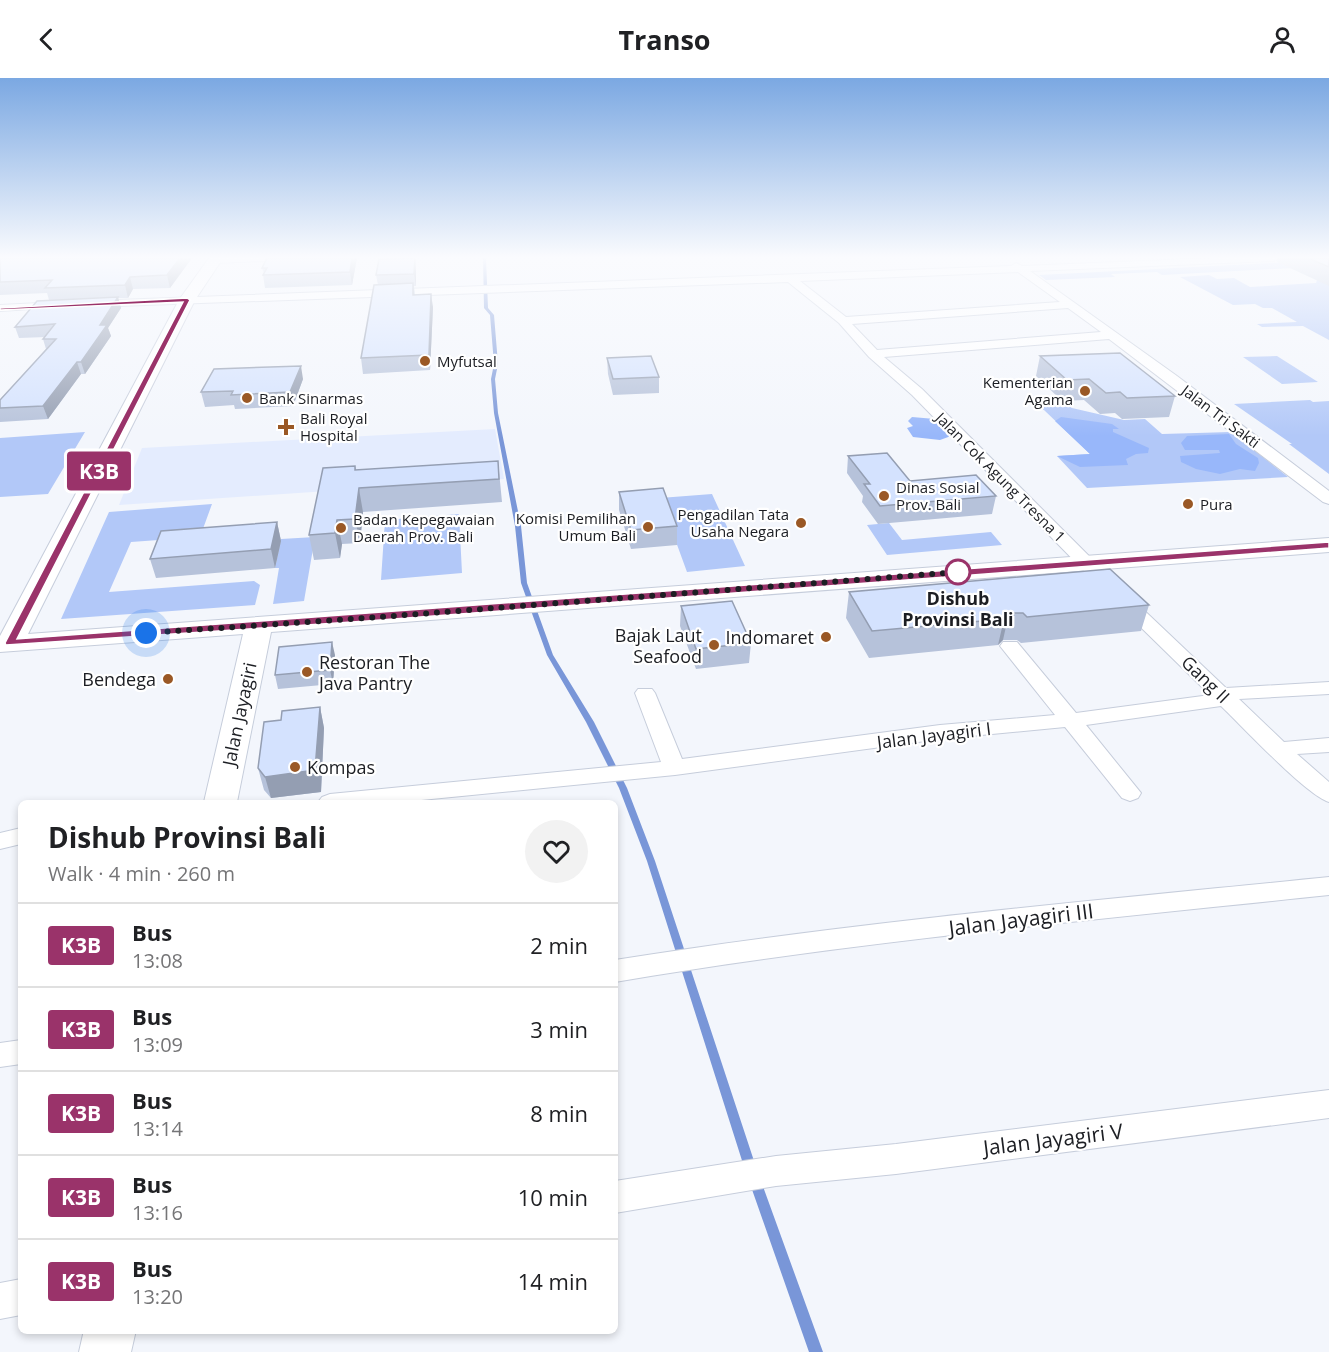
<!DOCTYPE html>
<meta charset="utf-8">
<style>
body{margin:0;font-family:"Open Sans",sans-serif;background:#f2f2f2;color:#202124;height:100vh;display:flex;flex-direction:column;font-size:22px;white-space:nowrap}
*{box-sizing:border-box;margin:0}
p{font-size:20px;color:#757577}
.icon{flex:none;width:33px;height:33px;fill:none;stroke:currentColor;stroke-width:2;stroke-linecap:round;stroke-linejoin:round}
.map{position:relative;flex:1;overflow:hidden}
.panel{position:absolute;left:18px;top:722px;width:600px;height:534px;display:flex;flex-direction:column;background:#fff;border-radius:9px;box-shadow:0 3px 9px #0003}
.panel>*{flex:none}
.badge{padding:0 12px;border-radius:4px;font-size:21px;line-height:39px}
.you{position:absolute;width:30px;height:30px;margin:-15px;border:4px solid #fff;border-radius:50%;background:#1a73e8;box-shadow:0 0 0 9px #1a73e833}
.map>.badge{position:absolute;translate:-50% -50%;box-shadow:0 0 0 3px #fff}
.round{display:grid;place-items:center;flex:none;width:63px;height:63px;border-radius:32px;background:#f2f2f2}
.head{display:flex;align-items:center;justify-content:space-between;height:102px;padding:0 30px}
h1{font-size:28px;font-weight:700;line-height:45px}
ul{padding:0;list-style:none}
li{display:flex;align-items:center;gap:18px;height:84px;padding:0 30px;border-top:2px solid #e0e0e0}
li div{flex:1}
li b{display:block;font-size:22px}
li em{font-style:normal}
li .badge{min-width:66px;font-weight:700;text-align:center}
header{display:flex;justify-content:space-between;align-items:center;height:78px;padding:0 30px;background:#fff;font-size:27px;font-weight:700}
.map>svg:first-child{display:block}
</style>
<header><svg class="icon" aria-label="back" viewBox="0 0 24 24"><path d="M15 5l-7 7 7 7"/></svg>Transo<svg class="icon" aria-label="person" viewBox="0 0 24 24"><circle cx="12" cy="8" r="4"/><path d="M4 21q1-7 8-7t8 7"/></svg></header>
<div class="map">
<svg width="1329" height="1274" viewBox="0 0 1329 1274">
<rect width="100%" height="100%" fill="#f3f6fc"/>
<!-- built -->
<path fill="#e4ecfe" d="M 495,351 L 504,401 L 119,427 L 142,370 Z"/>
<!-- green -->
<path fill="#b2c8f8" d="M 1329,182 L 1329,188 L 1162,197 L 1157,194 L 1111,196 L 1115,199 L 1046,202 L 1039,197 Z
M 1209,197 L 1217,201 L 1234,200 L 1250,209 L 1316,205 L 1317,202 L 1329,204 L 1329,262 L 1303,248 L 1262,249 L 1257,246 L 1297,244 L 1272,230 L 1263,230 L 1255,226 L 1233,227 L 1180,199 Z
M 1277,278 L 1318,304 L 1282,306 L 1243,279 Z
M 1310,322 L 1313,324 L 1329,323 L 1329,396 L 1289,366 L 1292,366 L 1234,326 Z
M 1032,325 L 1066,325 L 1072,330 L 1124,342 L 1145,341 L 1162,356 L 1231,354 L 1288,399 L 1087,410 L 1057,378 L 1090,376 L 1044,332 L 1035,332 Z
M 85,354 L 48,416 L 0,419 L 0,360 Z
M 712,416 L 745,488 L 687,494 L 660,420 Z
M 212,426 L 200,459 L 131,464 L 109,514 L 254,503 L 260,507 L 255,527 L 61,541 L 109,434 Z
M 459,436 L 462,495 L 381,502 L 385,442 Z
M 889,445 L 902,462 L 991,454 L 1002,467 L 887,477 L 867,447 Z
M 315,459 L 304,523 L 273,526 L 279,490 L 275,490 L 281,461 Z"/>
<!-- forest -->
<path fill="#98b7fa" d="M 912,339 L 935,341 L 951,358 L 940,362 L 913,359 L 907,350 L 913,348 L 908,343 Z
M 1061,339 L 1112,346 L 1119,351 L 1113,351 L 1113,354 L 1149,370 L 1148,375 L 1136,376 L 1126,381 L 1128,387 L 1080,389 L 1057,378 L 1090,376 L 1055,343 Z
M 1229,356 L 1236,366 L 1258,380 L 1259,385 L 1255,393 L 1240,391 L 1220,396 L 1196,391 L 1181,384 L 1180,378 L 1220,375 L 1219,372 L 1185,372 L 1181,365 L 1187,358 Z"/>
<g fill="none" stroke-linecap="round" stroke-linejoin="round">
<!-- stream -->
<path fill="#7996d8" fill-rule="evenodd" d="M 483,180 L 486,180 L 488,230 L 494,237 L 498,286 L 495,301 L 498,335 L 521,448 L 527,505 L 553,577 L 594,644 L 627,710 L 655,783 L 757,1092 L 755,1096 L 751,1097 L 747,1096 L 745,1092 L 647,783 L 619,710 L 586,644 L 547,577 L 521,505 L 515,448 L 494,335 L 491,301 L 494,286 L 490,237 L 484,230 Z
M 755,1098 L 759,1099 L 761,1103 L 823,1274 L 809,1274 L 749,1103 L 751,1099 Z"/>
<defs>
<path id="street" d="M 211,180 L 270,180 L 265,183 L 214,185 L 211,184 Z
M 1215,180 L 1279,180 L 1274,183 L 1030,193 L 1177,298 L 1329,413 L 1329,426 L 1323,424 L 1109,261 L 884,279 L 922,311 L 1106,495 L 1109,499 L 1106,503 L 1094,503 L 912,317 L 869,279 L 839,245 L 788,204 L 91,229 L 86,226 L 91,223 L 1011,188 L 1016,185 L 1022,188 ZM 1018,194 L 1060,224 L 846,239 L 800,203 ZM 1068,230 L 1101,254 L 877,272 L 852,246 Z
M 59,224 L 63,225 L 63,229 L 0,233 L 0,227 Z
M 1124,518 L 1130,519 L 1226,610 L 1329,604 L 1329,616 L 1239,621 L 1284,664 L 1329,660 L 1329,674 L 1297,676 L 1329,704 L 1329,724 C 1306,717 1242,648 1221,628 L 1086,647 L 1141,715 L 1138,720 L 1130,723 L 1122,720 L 1065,649 L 940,661 L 675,697 L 401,724 L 318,724 L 322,719 L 330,716 L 661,684 L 635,615 L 638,611 L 652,611 L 655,615 L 682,681 L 940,647 L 1055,637 L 1000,568 L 1003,564 L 1017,564 L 1076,635 L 1210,617 L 1118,527 L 1115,523 L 1118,519 Z
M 21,750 L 21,766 L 0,771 L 0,755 Z
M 1329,799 L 1329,817 C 1091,842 851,864 615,904 L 615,882 C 851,844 1091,823 1329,799 Z
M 21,962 L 21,986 L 0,989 L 0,965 Z
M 1329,1012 L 1329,1040 L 896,1096 L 776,1108 L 615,1135 L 615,1103 L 776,1078 L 896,1066 Z
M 21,1201 L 21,1237 L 0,1241 L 0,1205 Z"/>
<path id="secondary" d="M 209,180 L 223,180 L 195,222 L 28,556 L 1329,460 L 1329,474 L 271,554 L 237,724 L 204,724 L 243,556 L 0,574 L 0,558 L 179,222 Z
M 84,1252 L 136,1252 L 131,1274 L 79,1274 Z"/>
</defs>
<!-- street casing -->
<use href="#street" stroke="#c6cddb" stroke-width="2"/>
<!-- secondary casing -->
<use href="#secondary" stroke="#c6cddb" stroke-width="2"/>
<!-- street -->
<use href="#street" fill="#fff" fill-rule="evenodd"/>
<!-- secondary -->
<use href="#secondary" fill="#fff" fill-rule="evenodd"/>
</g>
<!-- wall -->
<path fill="#b6c2da" d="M 0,180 L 192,180 L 170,210 L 133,211 L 128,220 L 118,220 L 121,230 L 108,250 L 111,258 L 85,296 L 81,296 L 48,341 L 0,344 L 0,322 L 46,271 L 43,261 L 46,259 L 19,260 L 15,249 L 49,222 L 47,215 L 0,217 Z
M 357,180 L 352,207 L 265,210 L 263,197 L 264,195 L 262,190 Z
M 1278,180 L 1329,180 L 1329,208 L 1277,184 Z
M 416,192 L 416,208 L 414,208 L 415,217 L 433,229 L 430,292 L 363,296 L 361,280 L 378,207 L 376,197 Z
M 1040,278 L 1175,318 L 1169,339 L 1122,341 L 1115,335 L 1100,336 L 1084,322 L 1062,323 L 1036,298 Z
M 607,280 L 659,299 L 659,315 L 613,317 L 608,296 Z
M 303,301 L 293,328 L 235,331 L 234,327 L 205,329 L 201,314 Z
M 848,378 L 910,403 L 996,418 L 992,436 L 878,446 L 862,424 L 863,418 L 847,395 Z
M 498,383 L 502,424 L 363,434 L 360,465 L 342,466 L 340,480 L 314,482 L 309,457 L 355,388 L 356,392 Z
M 619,414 L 677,448 L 677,467 L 631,471 L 619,432 Z
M 277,444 L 281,463 L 275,490 L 156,500 L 150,481 Z
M 849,514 L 1149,527 L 1141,553 L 1021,565 L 1017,562 L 1003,562 L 998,567 L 869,580 L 846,540 Z
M 681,528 L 751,565 L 749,585 L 696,591 L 680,548 Z
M 335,577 L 333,606 L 278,611 L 275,597 Z
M 320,629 L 324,650 L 321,714 L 271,720 L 264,712 L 258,690 L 281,642 Z"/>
<!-- shaded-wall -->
<path fill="#949eb2" d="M 180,180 L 192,180 L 170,210 L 167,197 Z
M 352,180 L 357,180 L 352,207 L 350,194 Z
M 415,180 L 416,192 L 416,208 L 414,196 Z
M 130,199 L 133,211 L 128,220 L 125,207 Z
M 431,216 L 433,229 L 430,292 L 429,277 Z
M 118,219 L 121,230 L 108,250 L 111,258 L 85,296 L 81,284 L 100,247 Z
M 77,284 L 81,296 L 48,341 L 43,328 Z
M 301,288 L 303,301 L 293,328 L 290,314 Z
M 355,388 L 363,434 L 360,465 L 355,441 Z
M 337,442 L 342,466 L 340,480 L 335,455 Z
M 277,444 L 281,463 L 275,490 L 271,471 Z
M 1009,535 L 1003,562 L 998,567 L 1004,541 Z
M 332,564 L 335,577 L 333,606 L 330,592 Z
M 320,629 L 324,650 L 321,714 L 271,720 L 265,699 Z"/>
<!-- building -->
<path fill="#d4e2fe" stroke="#949eb2" stroke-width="1.5" d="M 0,180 L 180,180 L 167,197 L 130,199 L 125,207 L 45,210 L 52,202 L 0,204 Z
M 267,180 L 352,180 L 350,194 L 263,197 L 267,190 L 262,190 Z
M 415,180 L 414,196 L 376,197 L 379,181 Z
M 1308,180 L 1329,180 L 1329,189 Z
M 413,205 L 413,217 L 431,216 L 429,277 L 361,280 L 374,207 Z
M 118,219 L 100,247 L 107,247 L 81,284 L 77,284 L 43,328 L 0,330 L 0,322 L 56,261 L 43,261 L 55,246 L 15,249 L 37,223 Z
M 1120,275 L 1175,318 L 1127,320 L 1120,314 L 1106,315 L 1089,301 L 1067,302 L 1040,278 Z
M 651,278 L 659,299 L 613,301 L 607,280 Z
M 301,288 L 290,314 L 231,317 L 233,313 L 201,314 L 214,291 Z
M 887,375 L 910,403 L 976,397 L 996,418 L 880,428 L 864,406 L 870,406 L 848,378 Z
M 498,383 L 499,401 L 359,410 L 355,441 L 337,442 L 335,455 L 309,457 L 323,390 L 355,388 L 355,392 Z
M 663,410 L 677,448 L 631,452 L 619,414 Z
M 277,444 L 271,471 L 150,481 L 161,453 Z
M 1110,491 L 1149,527 L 1027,539 L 1023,535 L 1009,535 L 1004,541 L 872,553 L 849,514 Z
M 732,523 L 751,565 L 696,571 L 681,528 Z
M 332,564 L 330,592 L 275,597 L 279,569 Z
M 320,629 L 315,692 L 265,699 L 258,690 L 264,644 L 281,642 L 282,633 Z"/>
<!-- sky -->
<linearGradient id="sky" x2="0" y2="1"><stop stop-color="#7ba8e2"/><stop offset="0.5" stop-color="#fafbfe"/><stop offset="1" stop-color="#fafbfe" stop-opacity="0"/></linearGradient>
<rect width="1329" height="358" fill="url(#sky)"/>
<!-- line -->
<path fill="#9a336a" stroke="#fff" stroke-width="1.5" d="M 187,220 L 190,222 L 17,561 L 1329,464 L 1329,470 L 367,543 L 6,567 L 5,565 L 183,224 L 0,232 L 0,230 Z"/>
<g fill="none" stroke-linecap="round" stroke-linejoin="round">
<!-- walk -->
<path stroke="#1c1e23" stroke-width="6" stroke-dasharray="0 10.8" d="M 146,555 L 367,540 L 958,494"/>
</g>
<!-- markers -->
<g fill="#9a5825" stroke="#fff" stroke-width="2">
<circle cx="425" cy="283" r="6"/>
<circle cx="1085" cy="313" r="6"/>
<circle cx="247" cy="320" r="6"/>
<path d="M283 340h6v6h6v6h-6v6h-6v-6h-6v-6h6z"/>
<circle cx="884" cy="418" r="6"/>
<circle cx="1188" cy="426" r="6"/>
<circle cx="801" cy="445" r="6"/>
<circle cx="648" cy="449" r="6"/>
<circle cx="341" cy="450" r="6"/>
<circle cx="826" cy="559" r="6"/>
<circle cx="714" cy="567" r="6"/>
<circle cx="307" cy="594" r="6"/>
<circle cx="168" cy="601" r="6"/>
<circle cx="295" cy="689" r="6"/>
</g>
<circle fill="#fff" stroke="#9a336a" stroke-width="3" cx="958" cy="494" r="12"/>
<g text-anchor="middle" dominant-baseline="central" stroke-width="4.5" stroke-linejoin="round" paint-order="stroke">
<!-- far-poi labels -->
<g font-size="15" fill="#1c1e23" stroke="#fff" text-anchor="start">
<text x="437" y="283">Myfutsal</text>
<text x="1073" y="304" text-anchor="end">Kementerian<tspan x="1073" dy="17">Agama</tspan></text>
<text x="259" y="320">Bank Sinarmas</text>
<text x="300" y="340">Bali Royal<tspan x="300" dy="17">Hospital</tspan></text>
<text x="896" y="409">Dinas Sosial<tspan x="896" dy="17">Prov. Bali</tspan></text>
<text x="1200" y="426">Pura</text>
<text x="789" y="436" text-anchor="end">Pengadilan Tata<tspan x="789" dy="17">Usaha Negara</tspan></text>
<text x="636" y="440" text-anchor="end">Komisi Pemilihan<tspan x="636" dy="17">Umum Bali</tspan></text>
<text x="353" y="441">Badan Kepegawaian<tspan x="353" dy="17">Daerah Prov. Bali</tspan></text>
</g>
<!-- far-street labels -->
<g font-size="15" fill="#1c1e23" stroke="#fff">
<text transform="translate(1221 338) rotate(37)">Jalan Tri Sakti</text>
<text transform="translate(1001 399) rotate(45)">Jalan Cok Agung Tresna 1</text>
</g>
<!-- stop labels -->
<g font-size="18" font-weight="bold" fill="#1c1e23" stroke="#fff">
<text x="958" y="520">Dishub<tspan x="958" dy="21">Provinsi Bali</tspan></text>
</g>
<!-- poi labels -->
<g font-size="18" fill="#1c1e23" stroke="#fff" text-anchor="end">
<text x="702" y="557">Bajak Laut<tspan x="702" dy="21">Seafood</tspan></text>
<text x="814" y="559">Indomaret</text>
<text x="319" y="584" text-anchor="start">Restoran The<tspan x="319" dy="21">Java Pantry</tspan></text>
<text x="156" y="601">Bendega</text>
<text x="307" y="689" text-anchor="start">Kompas</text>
</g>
<!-- street labels -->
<g font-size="18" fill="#1c1e23" stroke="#fff">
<text transform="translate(1206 601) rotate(44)">Gang II</text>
<text transform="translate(239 636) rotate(-78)">Jalan Jayagiri</text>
<text transform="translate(934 657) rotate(-7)">Jalan Jayagiri I</text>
</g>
<!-- near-street labels -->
<g font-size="21" fill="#1c1e23" stroke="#fff">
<text transform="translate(1021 841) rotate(-7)">Jalan Jayagiri III</text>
<text transform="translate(1053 1061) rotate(-7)">Jalan Jayagiri V</text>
</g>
</g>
</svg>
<div class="you" style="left:146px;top:555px"></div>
<b class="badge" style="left:99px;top:393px;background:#9a336a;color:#fff">K3B</b>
<section class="panel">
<div class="head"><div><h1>Dishub Provinsi Bali</h1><p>Walk · 4 min · 260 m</p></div><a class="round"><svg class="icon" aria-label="heart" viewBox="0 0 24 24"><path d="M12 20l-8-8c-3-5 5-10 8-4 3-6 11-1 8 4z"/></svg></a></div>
<ul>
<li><span class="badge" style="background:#9a336a;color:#fff">K3B</span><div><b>Bus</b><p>13:08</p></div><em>2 min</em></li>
<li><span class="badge" style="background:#9a336a;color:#fff">K3B</span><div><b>Bus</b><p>13:09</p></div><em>3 min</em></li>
<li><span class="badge" style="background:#9a336a;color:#fff">K3B</span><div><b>Bus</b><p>13:14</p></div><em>8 min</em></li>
<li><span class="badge" style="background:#9a336a;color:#fff">K3B</span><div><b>Bus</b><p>13:16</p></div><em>10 min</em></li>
<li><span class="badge" style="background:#9a336a;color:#fff">K3B</span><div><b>Bus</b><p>13:20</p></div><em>14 min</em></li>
</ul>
</section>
</div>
